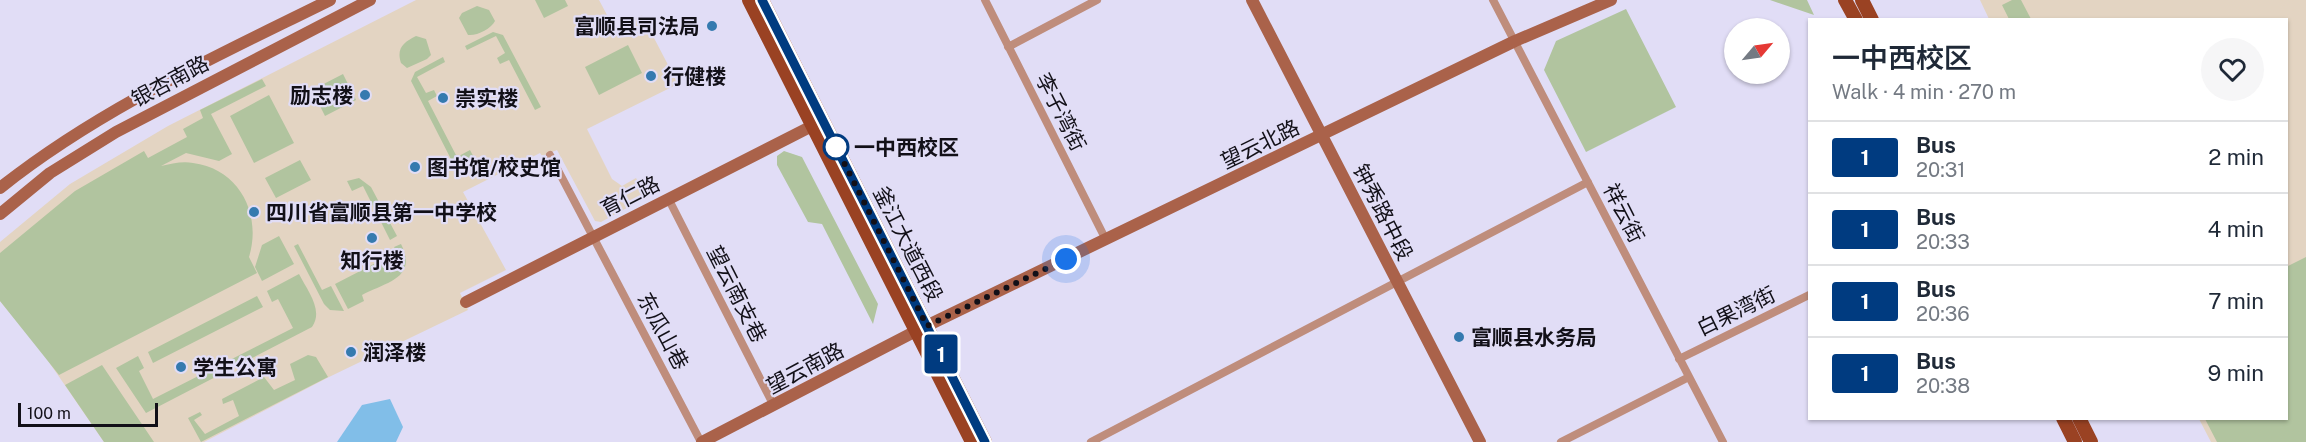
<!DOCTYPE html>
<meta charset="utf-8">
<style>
body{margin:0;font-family:"Public Sans","Noto Sans SC",sans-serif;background:#f6f6f7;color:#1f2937;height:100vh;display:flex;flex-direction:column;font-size:22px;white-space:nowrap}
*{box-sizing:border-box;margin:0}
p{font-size:20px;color:#747a83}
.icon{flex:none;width:33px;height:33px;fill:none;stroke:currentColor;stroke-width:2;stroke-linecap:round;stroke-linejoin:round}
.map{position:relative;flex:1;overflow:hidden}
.panel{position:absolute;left:1808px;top:18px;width:480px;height:402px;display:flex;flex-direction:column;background:#fff;border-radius:0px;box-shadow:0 2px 4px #0004}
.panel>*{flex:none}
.badge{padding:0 12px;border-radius:4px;font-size:21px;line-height:39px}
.needle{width:39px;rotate:61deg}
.controls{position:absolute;left:1724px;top:18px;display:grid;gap:12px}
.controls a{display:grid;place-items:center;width:66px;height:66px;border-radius:50%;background:#fff;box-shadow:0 2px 4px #0004;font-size:30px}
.scale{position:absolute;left:18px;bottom:15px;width:140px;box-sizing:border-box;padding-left:6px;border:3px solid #121018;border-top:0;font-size:16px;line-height:21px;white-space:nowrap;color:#121018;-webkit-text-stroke:4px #e1ddf6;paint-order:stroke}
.you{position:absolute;width:30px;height:30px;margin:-15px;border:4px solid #fff;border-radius:50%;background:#1a73e8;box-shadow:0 0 0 9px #1a73e833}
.map>.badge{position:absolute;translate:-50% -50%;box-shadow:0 0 0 3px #fff}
.round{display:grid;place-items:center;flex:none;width:63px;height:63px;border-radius:32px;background:#f6f6f7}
.head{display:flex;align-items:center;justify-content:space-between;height:102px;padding:0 24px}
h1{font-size:28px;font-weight:600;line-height:45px}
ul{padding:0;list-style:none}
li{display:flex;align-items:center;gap:18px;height:72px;padding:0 24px;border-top:2px solid #e0e1e3}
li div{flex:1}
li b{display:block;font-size:22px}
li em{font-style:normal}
li .badge{min-width:66px;font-weight:700;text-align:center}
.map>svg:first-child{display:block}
</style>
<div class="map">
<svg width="2306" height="442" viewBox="0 0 2306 442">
<rect width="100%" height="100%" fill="#e1ddf6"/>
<!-- education -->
<path fill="#e3d4c2" d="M 416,0 L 599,0 L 614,28 L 642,15 L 678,84 L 587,129 L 612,179 L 622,186 L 636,178 L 647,197 L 601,222 L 595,221 L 557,150 L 542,156 L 540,153 L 463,192 L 506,270 L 460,293 L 468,310 L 329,377 L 204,442 L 104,442 L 42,352 L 0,301 L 0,242 L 70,184 L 168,126 Z
M 1980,0 L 2306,0 L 2306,442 L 2211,442 L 2199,419 L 2286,418 L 2286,20 L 1989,19 Z"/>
<!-- green -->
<path fill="#b1c49f" d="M 535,0 L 565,0 L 568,6 L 544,18 Z
M 1770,0 L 1807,0 L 1814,15 Z
M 2012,0 L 2021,0 L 2031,19 L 2009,19 L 2002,5 Z
M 477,6 L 489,10 L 495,21 C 491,29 477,36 468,35 L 459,18 L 462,13 Z
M 1626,9 L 1676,107 L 1586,152 L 1544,70 L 1556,41 Z
M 493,32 L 503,35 L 541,107 L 535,110 L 509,60 L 500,64 L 497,58 L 505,53 L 496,36 L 467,50 L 465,46 Z
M 416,36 L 426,39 L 431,55 L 427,59 L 407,68 L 401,63 C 396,48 404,42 416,36 Z
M 628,45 L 642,73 L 599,95 L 585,67 Z
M 443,57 L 445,62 L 417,77 L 426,93 L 434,90 L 437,96 L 428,101 L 457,157 L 470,150 L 479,167 C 470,174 461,173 454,165 L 411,81 L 415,72 Z
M 343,74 L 356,100 L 325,116 L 312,90 Z
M 262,79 L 266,86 L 211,114 L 232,154 L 219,161 L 186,153 L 161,166 C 171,164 182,161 193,163 C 240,169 262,215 249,257 L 257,273 L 59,375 L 0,301 L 0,253 L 75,191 L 144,151 L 148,158 L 187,137 L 183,129 L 203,118 L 200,110 Z
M 269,95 L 294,143 L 254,163 L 230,116 Z
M 784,151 L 802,157 L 878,304 L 873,324 L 822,224 L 808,222 L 777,165 L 777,156 Z
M 300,160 L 311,180 L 276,198 L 265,178 Z
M 359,178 L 371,187 L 397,236 L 390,240 L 363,186 L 352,191 L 347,181 Z
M 279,236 L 294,264 L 262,281 L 255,267 L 262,245 Z
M 298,244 L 322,290 L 331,286 L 344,311 L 330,310 L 324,304 L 294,246 Z
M 401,244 C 418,278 387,282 362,295 L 364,301 L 348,309 L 335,284 L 397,252 L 394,247 Z
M 2306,257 L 2306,442 L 2217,442 L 2205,419 L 2286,418 L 2286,267 Z
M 299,274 C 307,290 324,310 312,327 L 146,413 L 116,368 L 138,356 L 144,368 L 139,371 L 153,399 L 293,328 L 278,299 L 272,302 L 267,291 Z
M 257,296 L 263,307 L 153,363 L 148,352 Z
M 308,355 L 316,357 L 328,377 L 201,442 L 188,418 L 200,412 L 202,415 L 194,420 L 205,434 L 239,416 L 233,400 L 223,404 L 222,399 L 264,377 L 274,390 L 295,380 L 290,364 Z
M 102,365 L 154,442 L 104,442 L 65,385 Z"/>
<!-- water -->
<path fill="#81bee8" d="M 390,399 L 403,427 L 396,442 L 337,442 L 362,405 Z"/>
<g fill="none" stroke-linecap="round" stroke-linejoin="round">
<!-- street -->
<path stroke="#bf8d7c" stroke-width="8" d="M 985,0 L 1106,240
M 1493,0 L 1723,442
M 1008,47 L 1097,0
M 550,155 L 701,442
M 668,198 L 774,406
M 1679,359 L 1809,295
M 1091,442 L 1588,182
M 1561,442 L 1689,377"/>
<!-- secondary -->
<path stroke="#aa624a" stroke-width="12" d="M 1252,0 L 1480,442
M 0,188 C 99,109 217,56 330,0
M 0,214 L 50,173 L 116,132 L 370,0
M 466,302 L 812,126
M 702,442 L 916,331 L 1515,41 L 1611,0"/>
<!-- primary -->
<path stroke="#9a4223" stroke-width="14" d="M 749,0 L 972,442
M 762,0 L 985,442
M 1845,0 L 1856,20
M 1862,0 L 1872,20
M 2063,418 L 2075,442
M 2079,418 L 2091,442"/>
</g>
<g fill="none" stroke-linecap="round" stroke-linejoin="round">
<defs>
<path id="line" d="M 762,0 L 985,442"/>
</defs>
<!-- line casing -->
<use href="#line" stroke="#fff" stroke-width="14"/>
<!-- line -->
<use href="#line" stroke="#003b80" stroke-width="9"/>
<!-- walk -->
<path stroke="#121018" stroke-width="6" stroke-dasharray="0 10.8" d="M 836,147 L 833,141 L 927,326 L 1066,259"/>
</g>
<!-- markers -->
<g fill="#357aaf" stroke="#e1ddf6" stroke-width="2">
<circle cx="712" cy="26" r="6"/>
<circle cx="651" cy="76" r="6"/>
<circle cx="365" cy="95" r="6"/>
<circle cx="443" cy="98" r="6"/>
<circle cx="415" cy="167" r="6"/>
<circle cx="254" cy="212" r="6"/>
<circle cx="372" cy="238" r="6"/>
<circle cx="1459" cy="337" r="6"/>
<circle cx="351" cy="352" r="6"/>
<circle cx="181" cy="367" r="6"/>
</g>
<circle fill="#fff" stroke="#003b80" stroke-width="3" cx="836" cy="147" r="12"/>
<g text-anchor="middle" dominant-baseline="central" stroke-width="4.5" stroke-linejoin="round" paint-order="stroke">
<!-- poi labels -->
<g font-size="21" font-weight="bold" fill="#121018" stroke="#e1ddf6" text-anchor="start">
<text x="700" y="26" text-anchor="end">富顺县司法局</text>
<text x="663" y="76">行健楼</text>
<text x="353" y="95" text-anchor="end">励志楼</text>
<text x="455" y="98">崇实楼</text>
<text x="427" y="167">图书馆/校史馆</text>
<text x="266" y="212">四川省富顺县第一中学校</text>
<text x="372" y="260" text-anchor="middle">知行楼</text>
<text x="1471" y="337">富顺县水务局</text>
<text x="363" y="352">润泽楼</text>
<text x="193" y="367">学生公寓</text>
</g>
<!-- street labels -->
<g font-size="21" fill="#121018" stroke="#e1ddf6">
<text transform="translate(170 81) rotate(-28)">银杏南路</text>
<text transform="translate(1061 112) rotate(63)">李子湾街</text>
<text transform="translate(1260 144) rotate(-26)">望云北路</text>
<text transform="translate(630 196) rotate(-27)">育仁路</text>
<text transform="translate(1383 212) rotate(63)">钟秀路中段</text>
<text transform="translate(1624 213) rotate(63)">祥云街</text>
<text transform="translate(908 244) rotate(63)">釜江大道西段</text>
<text transform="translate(737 294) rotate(63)">望云南支巷</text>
<text transform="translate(1736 311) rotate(-26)">白果湾街</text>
<text transform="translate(663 331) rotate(62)">东瓜山巷</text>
<text transform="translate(805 368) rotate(-28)">望云南路</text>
</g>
<!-- stop labels -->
<g font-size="21" font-weight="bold" fill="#121018" stroke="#e1ddf6" text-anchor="start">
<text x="854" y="147">一中西校区</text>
</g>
</g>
</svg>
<div class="controls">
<a><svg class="needle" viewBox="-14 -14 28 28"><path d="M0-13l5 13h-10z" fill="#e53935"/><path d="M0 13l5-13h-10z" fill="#747a83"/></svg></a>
</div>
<div class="scale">100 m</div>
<div class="you" style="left:1066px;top:259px"></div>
<b class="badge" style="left:941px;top:354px;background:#003b80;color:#fff">1</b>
<section class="panel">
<div class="head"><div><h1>一中西校区</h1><p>Walk · 4 min · 270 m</p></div><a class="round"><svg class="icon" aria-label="heart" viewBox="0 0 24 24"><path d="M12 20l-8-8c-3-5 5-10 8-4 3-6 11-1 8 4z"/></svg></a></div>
<ul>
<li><span class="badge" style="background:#003b80;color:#fff">1</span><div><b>Bus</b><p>20:31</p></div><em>2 min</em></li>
<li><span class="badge" style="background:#003b80;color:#fff">1</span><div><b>Bus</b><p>20:33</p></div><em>4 min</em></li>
<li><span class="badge" style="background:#003b80;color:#fff">1</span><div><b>Bus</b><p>20:36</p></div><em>7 min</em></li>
<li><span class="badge" style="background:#003b80;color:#fff">1</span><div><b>Bus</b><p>20:38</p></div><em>9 min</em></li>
</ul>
</section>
</div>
